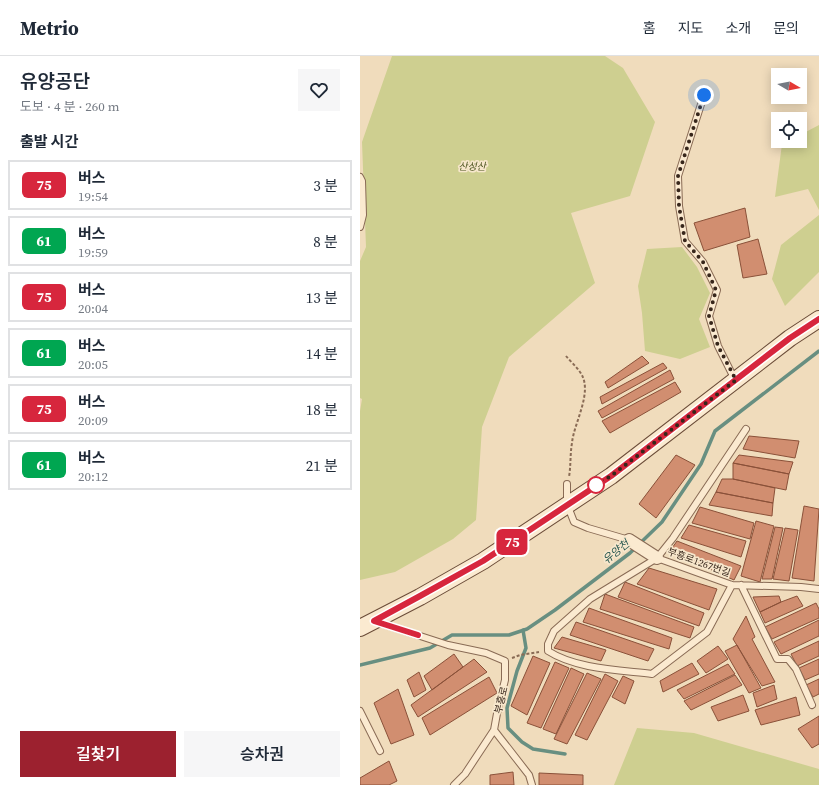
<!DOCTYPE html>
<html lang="ko">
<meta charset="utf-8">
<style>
body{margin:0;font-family:"Source Serif 4","Noto Sans KR",serif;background:#f6f6f7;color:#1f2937;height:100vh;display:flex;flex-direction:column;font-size:15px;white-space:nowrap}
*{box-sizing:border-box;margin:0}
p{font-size:13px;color:#747a83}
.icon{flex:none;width:22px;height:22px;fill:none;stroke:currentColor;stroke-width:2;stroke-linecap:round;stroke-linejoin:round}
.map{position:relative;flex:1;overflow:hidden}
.drawer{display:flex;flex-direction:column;background:#fff;width:360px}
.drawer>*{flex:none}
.badge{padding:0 8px;border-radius:6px;font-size:14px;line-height:26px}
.needle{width:26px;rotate:100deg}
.fabs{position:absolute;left:411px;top:12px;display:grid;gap:8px}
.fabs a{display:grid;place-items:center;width:36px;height:36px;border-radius:0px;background:#fff;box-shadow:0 2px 10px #0003;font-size:20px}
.you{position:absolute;width:20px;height:20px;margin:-10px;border:3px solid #fff;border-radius:50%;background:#1a73e8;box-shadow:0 0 0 6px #1a73e833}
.map>.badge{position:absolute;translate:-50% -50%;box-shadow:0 0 0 2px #fff}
h2{padding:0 20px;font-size:15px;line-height:36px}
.round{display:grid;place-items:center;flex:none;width:42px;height:42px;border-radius:0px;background:#f6f6f7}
.summary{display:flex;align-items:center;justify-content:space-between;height:68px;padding:0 20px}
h1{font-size:19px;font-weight:600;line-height:30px}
.action{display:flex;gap:8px;margin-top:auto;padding:8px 20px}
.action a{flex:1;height:46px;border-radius:0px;background:#9c212f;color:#fff;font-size:16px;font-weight:600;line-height:46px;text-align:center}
.action a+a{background:#f6f6f7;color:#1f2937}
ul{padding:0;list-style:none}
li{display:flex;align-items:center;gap:12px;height:50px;margin:0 8px 6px;padding:0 12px;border:2px solid #e0e1e3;border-radius:0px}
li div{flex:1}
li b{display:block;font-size:15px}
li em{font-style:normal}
li .badge{min-width:44px;font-weight:700;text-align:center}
header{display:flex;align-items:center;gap:24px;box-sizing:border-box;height:56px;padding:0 20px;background:#fff;border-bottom:1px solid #e0e1e3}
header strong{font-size:19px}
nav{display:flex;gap:22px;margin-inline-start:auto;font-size:14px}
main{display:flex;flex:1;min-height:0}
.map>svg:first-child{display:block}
</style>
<header>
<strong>Metrio</strong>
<nav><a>홈</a><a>지도</a><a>소개</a><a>문의</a></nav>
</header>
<main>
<section class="drawer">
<div class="summary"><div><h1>유양공단</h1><p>도보 · 4 분 · 260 m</p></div><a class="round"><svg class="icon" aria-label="heart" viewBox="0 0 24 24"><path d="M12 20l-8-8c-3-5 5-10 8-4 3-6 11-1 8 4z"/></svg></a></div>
<h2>출발 시간</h2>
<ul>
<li><span class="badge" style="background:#d7263d;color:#fff">75</span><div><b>버스</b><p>19:54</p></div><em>3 분</em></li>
<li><span class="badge" style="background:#00a651;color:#fff">61</span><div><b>버스</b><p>19:59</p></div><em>8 분</em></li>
<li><span class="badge" style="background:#d7263d;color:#fff">75</span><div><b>버스</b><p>20:04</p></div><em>13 분</em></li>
<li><span class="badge" style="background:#00a651;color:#fff">61</span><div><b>버스</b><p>20:05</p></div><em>14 분</em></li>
<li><span class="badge" style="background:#d7263d;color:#fff">75</span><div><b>버스</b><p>20:09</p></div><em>18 분</em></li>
<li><span class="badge" style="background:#00a651;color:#fff">61</span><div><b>버스</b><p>20:12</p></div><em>21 분</em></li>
</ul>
<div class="action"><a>길찾기</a><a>승차권</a></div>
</section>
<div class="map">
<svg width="459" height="729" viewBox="0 0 459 729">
<rect width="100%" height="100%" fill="#f0dcbc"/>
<!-- green -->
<path fill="#cecf90" d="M 32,0 L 245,0 L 263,12 L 295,66 L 270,140 L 211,157 L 235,227 L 149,301 L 122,371 L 116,464 L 93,483 L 35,516 L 0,524 L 0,355 L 2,343 L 0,342 L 0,205 L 6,191 L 2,86 Z
M 459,69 L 459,154 L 448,133 L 415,141 L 422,88 L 427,85 L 440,85 L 440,79 Z
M 459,159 L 459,216 L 425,250 L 412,223 L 421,189 Z
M 322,191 L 337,211 L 350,237 L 339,263 L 350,291 L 320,303 L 285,295 L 282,257 L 278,230 L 287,193 Z
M 277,672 L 334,677 L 459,713 L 459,729 L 254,729 Z"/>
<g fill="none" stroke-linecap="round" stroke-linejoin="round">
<!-- stream -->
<path stroke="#688f81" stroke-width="3.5" d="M 163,574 L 166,592 L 157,615 L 147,652 L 148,672 L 162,686 L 173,693 L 205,698
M 0,609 L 70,592 L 92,579 L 149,579 L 167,573 L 195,554 L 270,497 L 302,466 L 341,408 L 355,375 L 459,295"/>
</g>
<!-- building -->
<path fill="#d18e70" stroke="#8a5139" d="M 385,152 L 390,181 L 344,195 L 334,167 Z
M 398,183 L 407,218 L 383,222 L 377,189 Z
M 282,300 L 289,307 L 248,332 L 245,326 Z
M 303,307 L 307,312 L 242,348 L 240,341 Z
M 310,314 L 314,323 L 242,362 L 238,355 Z
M 315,326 L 321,336 L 250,377 L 242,365 Z
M 389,380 L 439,385 L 435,402 L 383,393 Z
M 316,399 L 335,409 L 296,462 L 279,448 Z
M 379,399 L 433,406 L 429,418 L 373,407 Z
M 373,407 L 429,418 L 426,434 L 373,423 Z
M 362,423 L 373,423 L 415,432 L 413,447 L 356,436 Z
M 356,436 L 413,447 L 412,460 L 349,449 Z
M 444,450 L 459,453 L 454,525 L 432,522 Z
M 340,451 L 394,467 L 390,483 L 332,467 Z
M 396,465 L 414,470 L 400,526 L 381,520 Z
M 329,469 L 386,485 L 381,501 L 321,482 Z
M 415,471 L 423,472 L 412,523 L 402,523 Z
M 425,472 L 438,474 L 429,525 L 413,523 Z
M 317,485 L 381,510 L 374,524 L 310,495 Z
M 289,512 L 357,533 L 349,554 L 277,528 Z
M 265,526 L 344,557 L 339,570 L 258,541 Z
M 245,538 L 334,571 L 330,582 L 240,553 Z
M 419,540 L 421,546 L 400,556 L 393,541 Z
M 437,540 L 443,550 L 405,567 L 400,556 L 421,546 Z
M 456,547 L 459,553 L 459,562 L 412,583 L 405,571 Z
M 229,552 L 312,582 L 309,593 L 223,566 Z
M 386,560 L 395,581 L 392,583 L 415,626 L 402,630 L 373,583 Z
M 459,564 L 459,580 L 421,598 L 414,586 Z
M 216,566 L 294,593 L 288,605 L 210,579 Z
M 202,581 L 246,594 L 241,605 L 194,592 Z
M 459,585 L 459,600 L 437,610 L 431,598 Z
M 377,589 L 401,632 L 389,637 L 365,595 Z
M 358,590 L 368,603 L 346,617 L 337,605 Z
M 94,598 L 103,611 L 72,634 L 64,620 Z
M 173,600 L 190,607 L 167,659 L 151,650 Z
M 114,603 L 127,616 L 58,661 L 51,649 Z
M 459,603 L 459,618 L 445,624 L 439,612 Z
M 195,606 L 209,612 L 181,672 L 167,667 Z
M 332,607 L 339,618 L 303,636 L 300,625 Z
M 368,608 L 375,618 L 324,643 L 317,634 Z
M 211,612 L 224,618 L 196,678 L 183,673 Z
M 59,616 L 66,634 L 54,641 L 47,624 Z
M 227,617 L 241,623 L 207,688 L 194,683 Z
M 245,618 L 258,625 L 227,684 L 215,679 Z
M 375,619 L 382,629 L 331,654 L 324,645 Z
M 263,620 L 274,625 L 265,648 L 252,641 Z
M 129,621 L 137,637 L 70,679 L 62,662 Z
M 459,623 L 459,638 L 453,641 L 446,629 Z
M 414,629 L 417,643 L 397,651 L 393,637 Z
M 38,633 L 54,679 L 31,688 L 14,647 Z
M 383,639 L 389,655 L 358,665 L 351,651 Z
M 436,641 L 440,659 L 401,669 L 395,654 Z
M 459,660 L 459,688 L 452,692 L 438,673 Z
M 29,705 L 37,725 L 29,729 L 0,729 L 0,722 Z
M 153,716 L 154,729 L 130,729 L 130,719 Z
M 179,717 L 223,719 L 223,729 L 179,729 Z"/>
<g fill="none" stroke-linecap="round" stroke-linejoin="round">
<defs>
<path id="service" d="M 344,39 L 318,120 L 319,150 L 325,185 L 343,206 L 357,234 L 349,260 L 358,290 L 375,324
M 0,121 L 2,125 L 3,159 L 0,171
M 207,428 L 207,448 L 214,466 L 228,472 L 269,484
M 297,502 L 372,529 L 441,531 L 459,533
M 372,529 L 347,576 L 292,618 C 259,614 216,613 188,595 L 188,588 L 194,575 L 230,543 L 297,502 L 313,482 L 386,373
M 381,529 L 417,603 L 428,603 L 436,613 L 452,649
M 17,566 L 88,589 L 126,597 L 145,605 L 145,624 L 138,652 L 134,674 L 105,718 L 94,729
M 0,655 L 20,695
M 134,674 L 169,719 L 172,729"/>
<path id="minor" d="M 269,484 L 297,502"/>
<path id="secondary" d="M 0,572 L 60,541 L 123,505 L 251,420 L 430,282 L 459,263"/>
</defs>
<!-- service casing -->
<use href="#service" stroke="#896b55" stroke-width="8"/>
<!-- minor casing -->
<use href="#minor" stroke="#896b55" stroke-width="14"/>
<!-- secondary casing -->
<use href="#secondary" stroke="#6b4c38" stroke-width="18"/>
<!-- path -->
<path stroke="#896b55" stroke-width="2" stroke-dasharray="3 2" stroke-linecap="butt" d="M 206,300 C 210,305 216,310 220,316 C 234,335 214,366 212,387 C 210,398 211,409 209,421
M 152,602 L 160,599 L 179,596"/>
<!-- service -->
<use href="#service" stroke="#fbead0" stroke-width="6"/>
<!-- minor -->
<use href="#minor" stroke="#fbead0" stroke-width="12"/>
<!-- secondary -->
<use href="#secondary" stroke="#fbead0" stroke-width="16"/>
</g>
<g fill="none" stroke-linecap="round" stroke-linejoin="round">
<defs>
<path id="line" d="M 58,579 L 14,565 L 60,540 L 123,505 L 251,420 L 430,282 L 459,263"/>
</defs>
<!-- line casing -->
<use href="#line" stroke="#fff" stroke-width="9"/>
<!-- line -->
<use href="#line" stroke="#d7263d" stroke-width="6"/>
<!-- walk -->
<path stroke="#37261b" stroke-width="4" stroke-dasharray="0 7.2" d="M 236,429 L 251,420 L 376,324 L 358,290 L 349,260 L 356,234 L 343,206 L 325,185 L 319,150 L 318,120 L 344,39"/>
</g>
<!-- markers -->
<circle fill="#fff" stroke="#d7263d" stroke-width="2" cx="236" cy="429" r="8"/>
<g text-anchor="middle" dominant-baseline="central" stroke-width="3.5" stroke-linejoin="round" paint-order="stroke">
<!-- park labels -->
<g font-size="10" font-style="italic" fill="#4d5520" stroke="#f7e7cc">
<text x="112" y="110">산성산</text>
</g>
<!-- street labels -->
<g font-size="10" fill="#37261b" stroke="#f7e7cc">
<text transform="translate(339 506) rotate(20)">부흥로1267번길</text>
<text transform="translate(141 644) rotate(-76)">부흥로</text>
</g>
<!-- water labels -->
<g font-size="11" font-style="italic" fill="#295850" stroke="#f7e7cc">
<text transform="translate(256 496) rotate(-39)">유양천</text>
</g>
</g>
</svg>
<div class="fabs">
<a><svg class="needle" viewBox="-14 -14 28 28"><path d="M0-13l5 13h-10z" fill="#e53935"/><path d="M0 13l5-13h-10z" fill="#747a83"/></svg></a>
<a><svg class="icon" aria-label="locate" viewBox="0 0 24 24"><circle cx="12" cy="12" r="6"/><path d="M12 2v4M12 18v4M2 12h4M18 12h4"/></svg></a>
</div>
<div class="you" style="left:344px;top:39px"></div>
<b class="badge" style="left:152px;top:486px;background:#d7263d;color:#fff">75</b>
</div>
</main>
